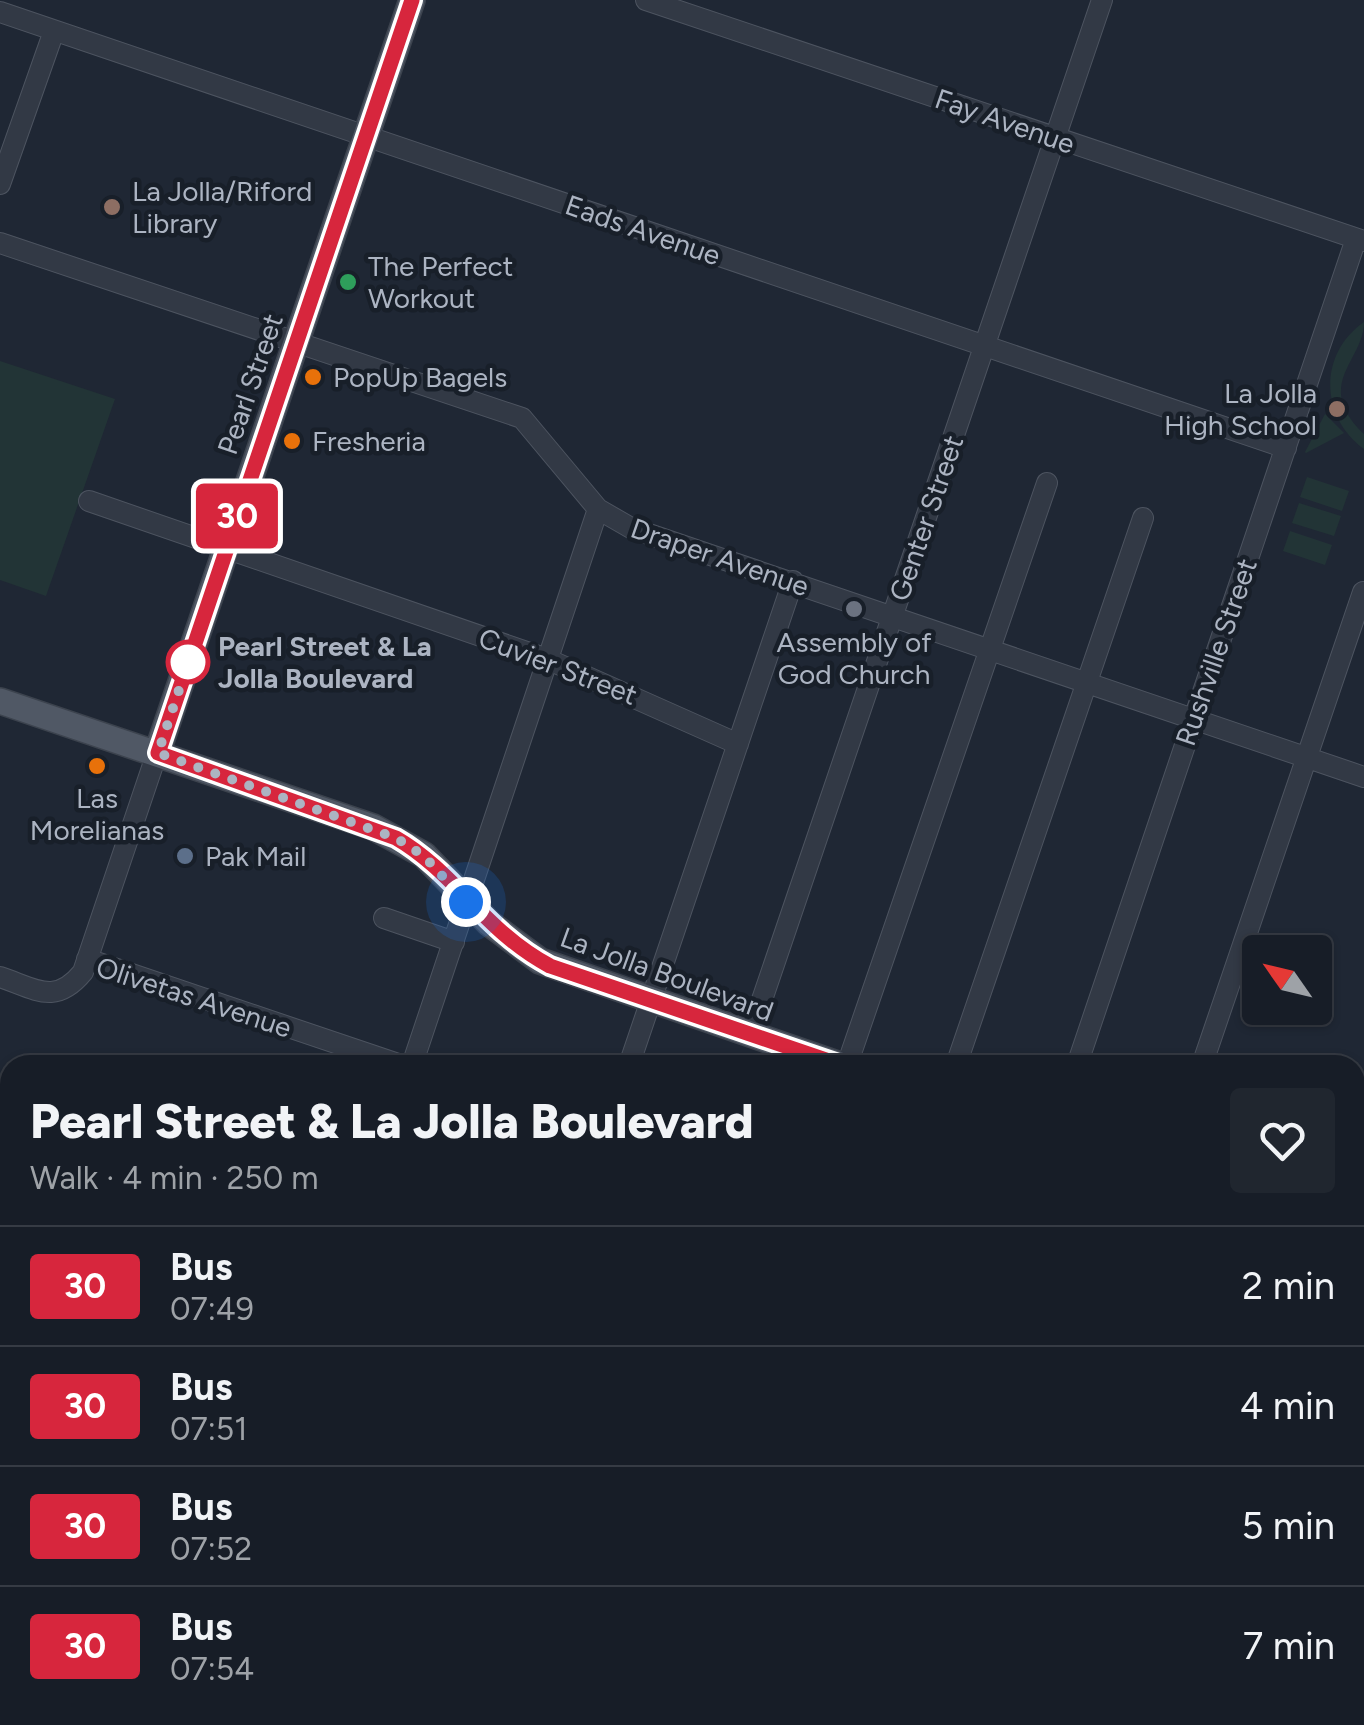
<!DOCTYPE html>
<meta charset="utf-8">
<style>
body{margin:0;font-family:Figtree,sans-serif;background:#20262f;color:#f1f3f6;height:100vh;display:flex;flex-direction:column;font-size:38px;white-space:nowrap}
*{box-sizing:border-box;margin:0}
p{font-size:32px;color:#9ea2a7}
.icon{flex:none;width:55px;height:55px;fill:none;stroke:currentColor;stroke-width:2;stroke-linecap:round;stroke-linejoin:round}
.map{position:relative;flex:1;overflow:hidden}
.drawer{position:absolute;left:0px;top:1055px;width:1365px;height:670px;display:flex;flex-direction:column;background:#171d27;border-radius:30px 30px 0 0;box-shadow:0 2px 8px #0004,0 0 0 2px #363b44}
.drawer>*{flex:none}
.badge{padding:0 20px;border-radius:8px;font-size:35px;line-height:65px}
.needle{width:65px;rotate:304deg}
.controls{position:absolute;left:1242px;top:935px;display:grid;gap:20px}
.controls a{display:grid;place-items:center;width:90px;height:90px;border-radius:10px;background:#171d27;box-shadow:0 2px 8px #0004,0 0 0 2px #363b44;font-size:50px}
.you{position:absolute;width:50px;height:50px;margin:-25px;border:8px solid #fff;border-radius:50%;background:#1a73e8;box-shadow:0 0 0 15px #1a73e833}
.map>.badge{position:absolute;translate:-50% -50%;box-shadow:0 0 0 5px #fff}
.round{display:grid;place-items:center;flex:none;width:105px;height:105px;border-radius:10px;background:#20262f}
.summary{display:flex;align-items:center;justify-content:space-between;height:170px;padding:0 30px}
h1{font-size:48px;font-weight:800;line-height:75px}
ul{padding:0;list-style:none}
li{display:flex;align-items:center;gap:30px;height:120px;padding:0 30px;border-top:2px solid #363b44}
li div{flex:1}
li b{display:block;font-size:38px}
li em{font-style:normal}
li .badge{min-width:110px;font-weight:700;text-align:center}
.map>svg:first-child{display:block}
</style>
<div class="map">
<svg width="1364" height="1725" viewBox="0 0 1364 1725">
<rect width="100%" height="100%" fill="#1f2734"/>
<!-- green -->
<path fill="#223436" d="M 1364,322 C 1364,361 1312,384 1364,434 L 1364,449 C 1320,417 1318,354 1364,322 Z
M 0,361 L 115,399 L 46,596 L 0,580 Z
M 1325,414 L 1344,433 L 1306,453 L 1305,452 Z
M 1307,477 L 1349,491 L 1342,511 L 1300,497 Z
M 1299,503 L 1341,516 L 1334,536 L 1292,523 Z
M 1290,531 L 1332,545 L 1325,565 L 1283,551 Z"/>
<!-- water -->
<path fill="#32435c" d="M 0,1322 L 10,1327 L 10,1715 L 587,1715 L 596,1725 L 0,1725 Z"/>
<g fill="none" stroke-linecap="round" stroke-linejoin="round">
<defs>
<path id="minor" d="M 646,0 L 1364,241
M 0,12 L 1286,448
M 0,184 L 54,31
M 0,243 L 522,418 L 598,509 L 631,528 L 1364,777
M 89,501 L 547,659 L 738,744
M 384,918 L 454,942
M 87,959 L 401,1065
M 0,977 C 36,989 55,1006 83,972 L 157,753
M 750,1035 L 1102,0
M 412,1065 L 598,509
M 629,1065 L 793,581
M 847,1065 L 1047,483
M 956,1065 L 1143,518
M 1077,1065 L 1356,239
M 1202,1065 L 1363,592
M 1355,1438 L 1364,1412
M 924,1715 L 953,1725
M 1082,1725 L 1085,1715
M 1256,1725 L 1259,1715"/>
<path id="major" d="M 0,701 L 373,827 L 424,855 L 489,923 L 540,961 L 840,1065
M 157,753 L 412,0
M 1355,1241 L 1364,1244"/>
</defs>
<!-- minor casing -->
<use href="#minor" stroke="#4d5460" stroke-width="22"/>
<!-- major casing -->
<use href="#major" stroke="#3c434e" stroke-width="28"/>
<!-- minor -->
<use href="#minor" stroke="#323945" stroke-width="20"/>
<!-- major -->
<use href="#major" stroke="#505865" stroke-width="25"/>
</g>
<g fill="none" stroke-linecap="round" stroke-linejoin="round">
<defs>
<path id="line" d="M 412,0 L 158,753 L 396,838 C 455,872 484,931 550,966 L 841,1065"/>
</defs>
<!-- line casing -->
<use href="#line" stroke="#fff" stroke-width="22"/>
<!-- line -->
<use href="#line" stroke="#d7263d" stroke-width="15"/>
<!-- walk -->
<path stroke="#acb4c2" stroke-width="10" stroke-dasharray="0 18" d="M 188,662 L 192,651 L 158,753 L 396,838 L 424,856 L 466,902"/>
</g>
<!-- markers -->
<g fill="#8d6e63" stroke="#181f29" stroke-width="4">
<circle cx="112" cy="207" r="10"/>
<circle cx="1337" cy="409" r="10"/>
</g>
<circle fill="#2e9e5b" stroke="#181f29" stroke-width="4" cx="348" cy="282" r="10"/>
<g fill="#e8710a" stroke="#181f29" stroke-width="4">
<circle cx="313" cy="377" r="10"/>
<circle cx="292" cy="441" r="10"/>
<circle cx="97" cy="766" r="10"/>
</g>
<circle fill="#6b7280" stroke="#181f29" stroke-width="4" cx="854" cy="609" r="10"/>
<circle fill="#fff" stroke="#d7263d" stroke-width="5" cx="188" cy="662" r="20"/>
<circle fill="#5c6f8a" stroke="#181f29" stroke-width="4" cx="185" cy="856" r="10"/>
<g text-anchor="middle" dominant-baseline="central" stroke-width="9" stroke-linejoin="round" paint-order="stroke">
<!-- street labels -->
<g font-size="28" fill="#acb4c2" stroke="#181f29">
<text transform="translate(1005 121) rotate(19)">Fay Avenue</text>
<text transform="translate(643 230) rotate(19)">Eads Avenue</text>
<text transform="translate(250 384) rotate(-71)">Pearl Street</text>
<text transform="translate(926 518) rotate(-71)">Genter Street</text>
<text transform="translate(720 557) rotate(19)">Draper Avenue</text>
<text transform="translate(1216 652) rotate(-71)">Rushville Street</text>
<text transform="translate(558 666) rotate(21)">Cuvier Street</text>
<text transform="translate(667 974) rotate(20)">La Jolla Boulevard</text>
<text transform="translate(194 997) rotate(18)">Olivetas Avenue</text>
</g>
<!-- poi labels -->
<g font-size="28" fill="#acb4c2" stroke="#181f29" text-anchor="start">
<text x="132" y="191">La Jolla/Riford<tspan x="132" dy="32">Library</tspan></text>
<text x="368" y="266">The Perfect<tspan x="368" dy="32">Workout</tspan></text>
<text x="333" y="377">PopUp Bagels</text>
<text x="1317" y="393" text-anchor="end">La Jolla<tspan x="1317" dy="32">High School</tspan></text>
<text x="312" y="441">Fresheria</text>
<text x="854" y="642" text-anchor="middle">Assembly of<tspan x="854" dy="32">God Church</tspan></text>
<text x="97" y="798" text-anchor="middle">Las<tspan x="97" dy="32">Morelianas</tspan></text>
<text x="205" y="856">Pak Mail</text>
</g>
<!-- stop labels -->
<g font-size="28" font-weight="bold" fill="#acb4c2" stroke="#181f29" text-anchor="start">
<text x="218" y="646">Pearl Street &amp; La<tspan x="218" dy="32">Jolla Boulevard</tspan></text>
</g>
</g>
</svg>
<div class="controls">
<a><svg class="needle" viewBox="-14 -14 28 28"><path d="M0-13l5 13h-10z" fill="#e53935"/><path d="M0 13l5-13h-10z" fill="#9ea2a7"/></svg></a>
</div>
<div class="you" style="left:466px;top:902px"></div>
<b class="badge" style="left:237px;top:516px;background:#d7263d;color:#fff">30</b>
<section class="drawer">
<div class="summary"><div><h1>Pearl Street &amp; La Jolla Boulevard</h1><p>Walk · 4 min · 250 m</p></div><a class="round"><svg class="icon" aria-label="heart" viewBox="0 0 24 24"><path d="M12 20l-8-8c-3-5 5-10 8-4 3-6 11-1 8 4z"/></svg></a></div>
<ul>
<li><span class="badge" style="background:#d7263d;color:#fff">30</span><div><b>Bus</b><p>07:49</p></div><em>2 min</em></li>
<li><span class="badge" style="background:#d7263d;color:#fff">30</span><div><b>Bus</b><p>07:51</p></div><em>4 min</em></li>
<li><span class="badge" style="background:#d7263d;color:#fff">30</span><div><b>Bus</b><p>07:52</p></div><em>5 min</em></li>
<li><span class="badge" style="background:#d7263d;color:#fff">30</span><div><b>Bus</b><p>07:54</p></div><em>7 min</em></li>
</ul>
</section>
</div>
